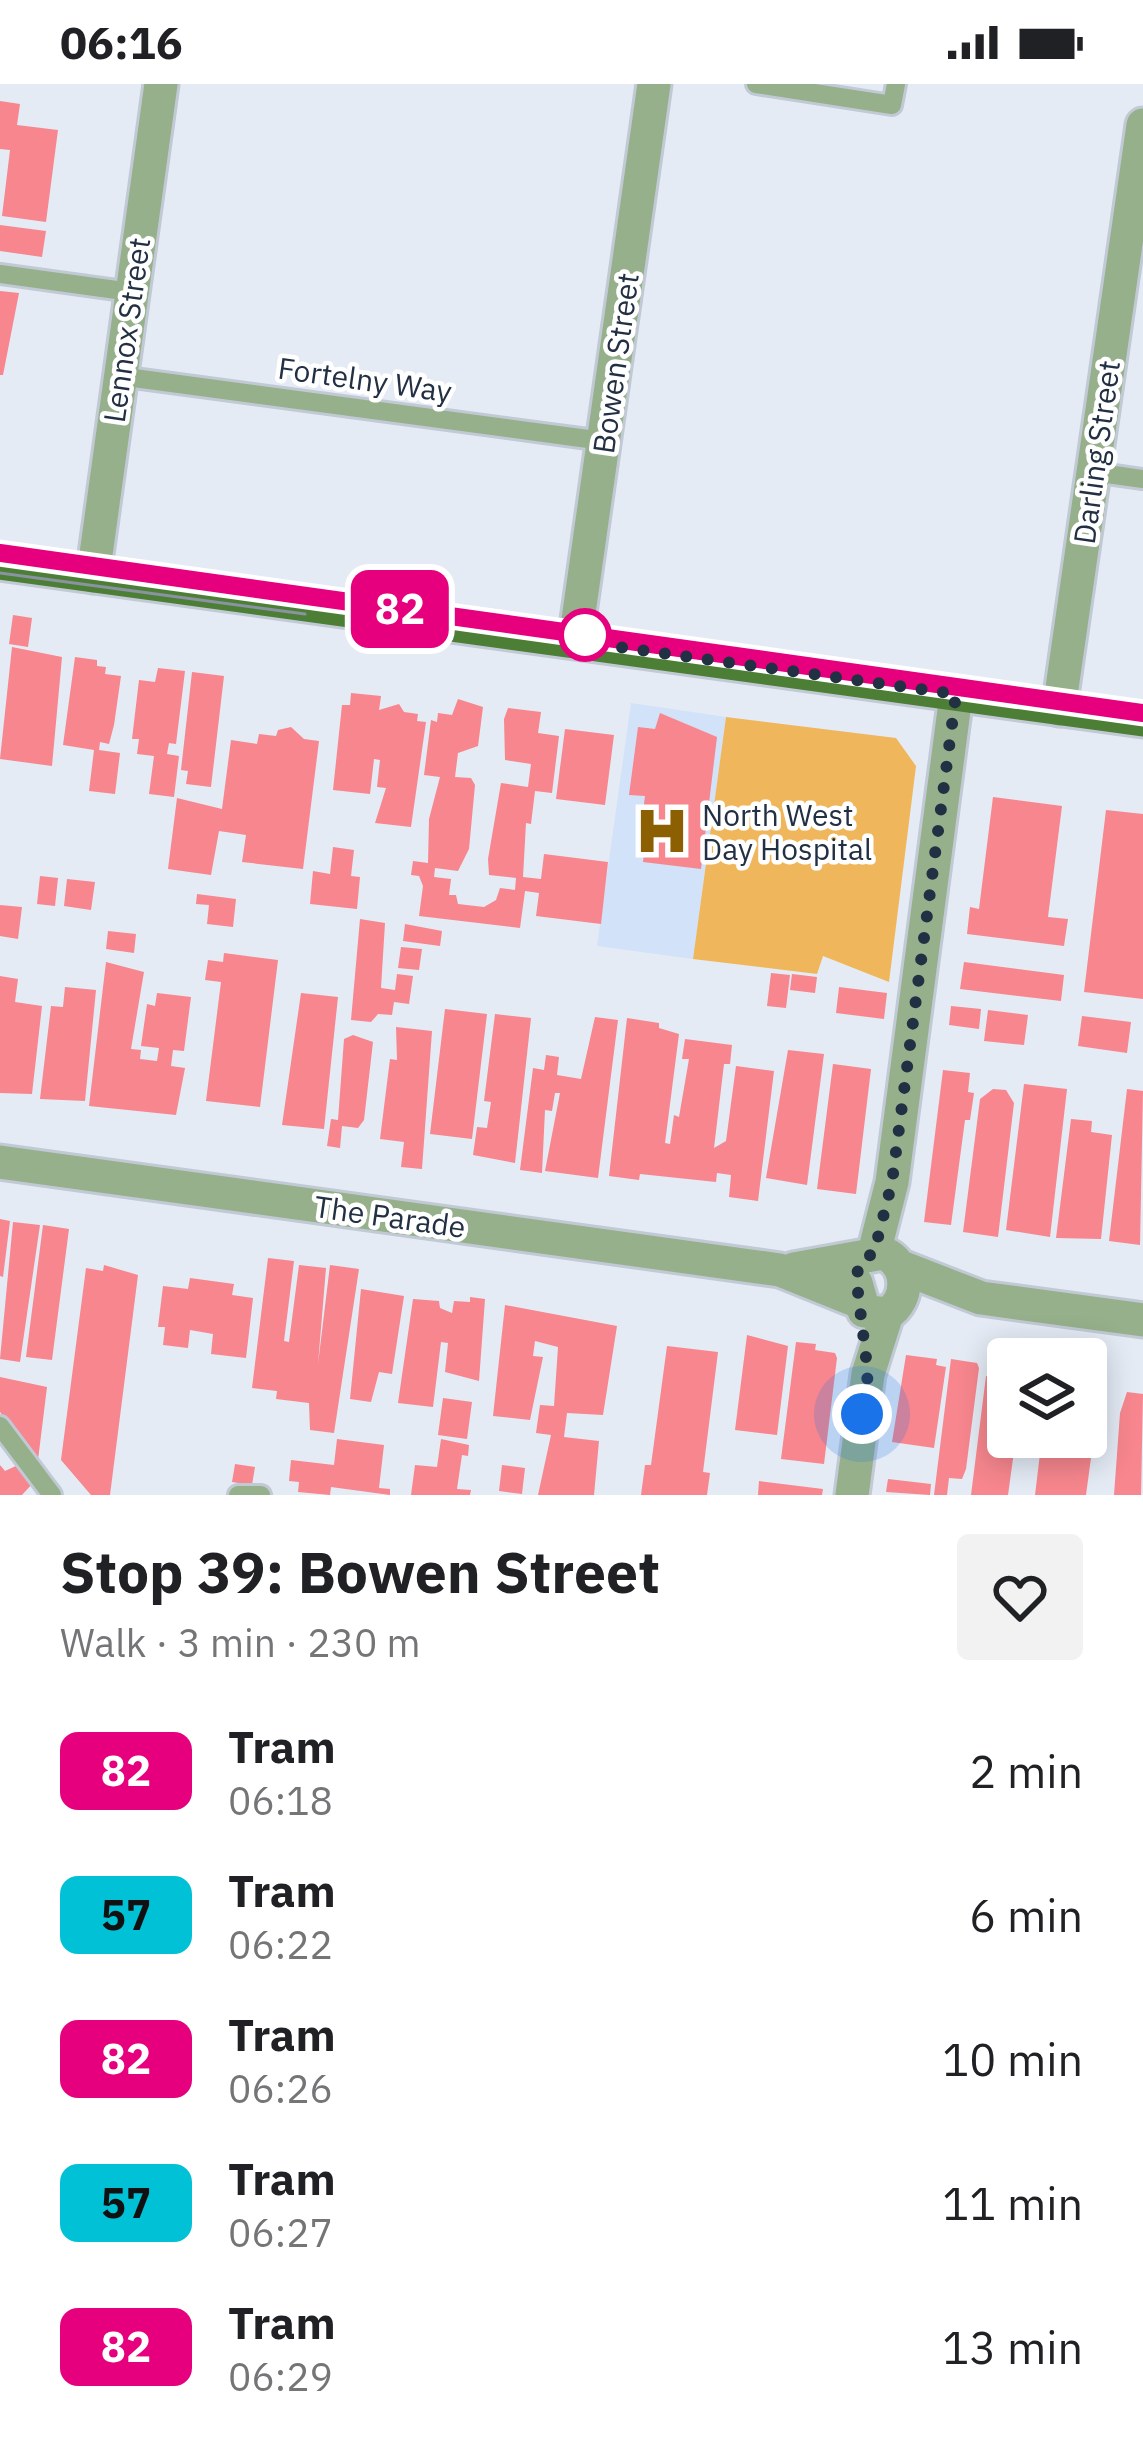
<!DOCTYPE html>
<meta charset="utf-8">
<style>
body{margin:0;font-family:"IBM Plex Sans",sans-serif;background:#f2f2f2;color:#202124;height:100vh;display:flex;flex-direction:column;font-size:45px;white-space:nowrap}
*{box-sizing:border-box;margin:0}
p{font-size:39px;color:#757577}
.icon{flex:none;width:66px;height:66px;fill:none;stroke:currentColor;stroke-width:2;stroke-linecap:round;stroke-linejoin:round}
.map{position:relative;height:1411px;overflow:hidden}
.side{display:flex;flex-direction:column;background:#fff;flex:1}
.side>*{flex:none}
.badge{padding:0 24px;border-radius:18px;font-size:42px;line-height:78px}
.fabs{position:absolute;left:987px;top:1254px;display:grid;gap:24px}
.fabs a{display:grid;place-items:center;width:120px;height:120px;border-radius:12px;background:#fff;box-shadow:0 6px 30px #0003;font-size:60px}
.you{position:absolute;width:60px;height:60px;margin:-30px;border:9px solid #fff;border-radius:50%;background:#1a73e8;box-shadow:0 0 0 18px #1a73e833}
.map>.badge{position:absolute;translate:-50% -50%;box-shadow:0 0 0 6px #fff}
.round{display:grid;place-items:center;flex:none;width:126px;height:126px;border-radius:12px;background:#f2f2f2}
.summary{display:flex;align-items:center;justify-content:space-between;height:204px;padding:0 60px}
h1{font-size:57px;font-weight:800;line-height:90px}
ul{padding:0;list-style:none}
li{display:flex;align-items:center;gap:36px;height:144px;padding:0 60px}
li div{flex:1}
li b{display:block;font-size:45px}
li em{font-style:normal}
li .badge{min-width:132px;font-weight:700;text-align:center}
.status{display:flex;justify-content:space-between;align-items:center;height:84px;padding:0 60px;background:#fff;direction:ltr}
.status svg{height:33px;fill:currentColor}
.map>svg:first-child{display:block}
</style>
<div class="status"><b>06:16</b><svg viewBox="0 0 49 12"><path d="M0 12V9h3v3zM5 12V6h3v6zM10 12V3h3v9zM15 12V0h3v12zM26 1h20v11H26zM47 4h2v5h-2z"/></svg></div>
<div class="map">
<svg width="1143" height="1411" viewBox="0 0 1143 1411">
<rect width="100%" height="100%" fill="#e4ebf5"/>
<!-- built -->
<path fill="#d2e2f9" d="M 631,619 L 726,633 L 693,875 L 597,862 Z"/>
<!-- green -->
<path fill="#efb65b" d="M 726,633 L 896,654 L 916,682 L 889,898 L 823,872 L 817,890 L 693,875 Z"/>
<!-- building -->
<path fill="#f7868e" d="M 0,17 L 20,20 L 17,41 L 58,46 L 46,138 L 2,132 L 10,66 L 0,65 Z
M 0,141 L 46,147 L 42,173 L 0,167 Z
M 0,207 L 19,209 L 3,291 L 0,291 Z
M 13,531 L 32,534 L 28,563 L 9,560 Z
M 12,563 L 62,573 L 52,682 L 0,675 Z
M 75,573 L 97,576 L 97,582 L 106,583 L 105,590 L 121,592 L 114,641 L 109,660 L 100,658 L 99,666 L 120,669 L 115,710 L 89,707 L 94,666 L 63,661 Z
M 158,584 L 185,587 L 176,660 L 169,659 L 167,670 L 179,672 L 174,713 L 149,710 L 154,672 L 137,670 L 139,655 L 132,655 L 139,596 L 155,598 Z
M 192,588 L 224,592 L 211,703 L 186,700 L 188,687 L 181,686 Z
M 351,609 L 381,612 L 379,626 L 399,620 L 404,628 L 418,630 L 417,637 L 426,638 L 411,743 L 375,739 L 386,704 L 377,703 L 380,676 L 374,675 L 370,710 L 333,706 L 342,621 L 350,621 Z
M 458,615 L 483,623 L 478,662 L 458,669 L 455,693 L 471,694 L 475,701 L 469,765 L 458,787 L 435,784 L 434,793 L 451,795 L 449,811 L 456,811 L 458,820 L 484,823 L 496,816 L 500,804 L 515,806 L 516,794 L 489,791 L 488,775 L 501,699 L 528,703 L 531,680 L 505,676 L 504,635 L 508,624 L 541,628 L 538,649 L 559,652 L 552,709 L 535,707 L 531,740 L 526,739 L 523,793 L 541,795 L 544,770 L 608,778 L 601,840 L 536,832 L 539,809 L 525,807 L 520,844 L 419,832 L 423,802 L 419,792 L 411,791 L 413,777 L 428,779 L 429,735 L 440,693 L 424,691 L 431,636 L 437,638 L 438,629 L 452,631 Z
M 660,629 L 717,653 L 701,785 L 643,778 L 649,729 L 643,728 L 645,712 L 629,711 L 638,643 L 655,645 Z
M 291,643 L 304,655 L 319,657 L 303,785 L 242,778 L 246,751 L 219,747 L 211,791 L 168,785 L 177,714 L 222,725 L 231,656 L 257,660 L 259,650 L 276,652 L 278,646 Z
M 565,645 L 614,651 L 605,721 L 556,715 Z
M 993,713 L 1062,722 L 1048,833 L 1068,835 L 1064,862 L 967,850 L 970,823 L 979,825 Z
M 1106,726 L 1143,730 L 1143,915 L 1084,908 Z
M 333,763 L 354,766 L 351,792 L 360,793 L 357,825 L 310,820 L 313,787 L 330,790 Z
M 40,792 L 58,794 L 55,822 L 37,820 Z
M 67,795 L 95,798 L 91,826 L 64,822 Z
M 197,810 L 236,815 L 233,843 L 207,840 L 209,821 L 196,820 Z
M 0,821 L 22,823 L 18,855 L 0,852 Z
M 360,835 L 385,839 L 381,904 L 395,906 L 397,890 L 413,892 L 409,920 L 394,918 L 392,931 L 378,930 L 371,938 L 351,936 Z
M 405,840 L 442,847 L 440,862 L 403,857 Z
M 108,847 L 136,850 L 134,869 L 106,865 Z
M 401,863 L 422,865 L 419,886 L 398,884 Z
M 224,869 L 278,876 L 260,1023 L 206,1017 L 221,898 L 205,896 L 208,876 L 223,878 Z
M 106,878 L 144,888 L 131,965 L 141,966 L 140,975 L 157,977 L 159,964 L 141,962 L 147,920 L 155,922 L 157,909 L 191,913 L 184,967 L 173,966 L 171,982 L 185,984 L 176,1031 L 89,1022 Z
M 964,878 L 1064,891 L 1061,917 L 960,905 Z
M 771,889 L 790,891 L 786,924 L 767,922 Z
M 792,890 L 817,893 L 815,909 L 790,906 Z
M 0,892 L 18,895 L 15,918 L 42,922 L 32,1010 L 0,1009 Z
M 65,903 L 96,906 L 85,1017 L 40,1015 L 51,922 L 63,923 Z
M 839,903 L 887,909 L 884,935 L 836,929 Z
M 301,909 L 338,913 L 324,1045 L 282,1041 Z
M 951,922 L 981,925 L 979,945 L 949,941 Z
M 445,925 L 487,930 L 472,1055 L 430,1050 Z
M 988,926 L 1028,931 L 1024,961 L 984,957 Z
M 495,930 L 531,934 L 515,1079 L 473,1071 L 477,1043 L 487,1044 L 491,1018 L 484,1017 Z
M 1082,932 L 1131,938 L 1127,969 L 1078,962 Z
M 595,933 L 618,936 L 598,1094 L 545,1087 L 560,1009 L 555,1009 L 552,1027 L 545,1026 L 542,1089 L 520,1086 L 533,984 L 544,986 L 546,971 L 559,973 L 557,991 L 581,995 Z
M 627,934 L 659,939 L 659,944 L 679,950 L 665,1059 L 670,1060 L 674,1031 L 679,1033 L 689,975 L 682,975 L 685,955 L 732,961 L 730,980 L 724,980 L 714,1064 L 726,1057 L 736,982 L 774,987 L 758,1117 L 729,1113 L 731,1091 L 717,1089 L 716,1098 L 640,1090 L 639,1096 L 609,1092 Z
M 396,943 L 432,947 L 422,1085 L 401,1083 L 404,1058 L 380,1055 L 390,975 L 397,976 Z
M 353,951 L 373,958 L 364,1036 L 358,1044 L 342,1042 L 340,1064 L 327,1062 L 331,1035 L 338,1036 L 344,955 Z
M 788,966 L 824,970 L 807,1101 L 766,1094 Z
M 833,980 L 871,985 L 856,1110 L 817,1105 Z
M 943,986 L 970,989 L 968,1008 L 974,1009 L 970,1036 L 965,1036 L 951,1141 L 924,1138 Z
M 1024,1000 L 1067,1005 L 1050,1153 L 1006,1146 Z
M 993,1005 L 1006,1006 L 1014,1019 L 998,1153 L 963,1148 L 980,1015 Z
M 1127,1005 L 1143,1007 L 1140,1161 L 1109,1157 Z
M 1071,1035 L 1092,1037 L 1091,1048 L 1112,1051 L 1101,1155 L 1056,1154 Z
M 0,1135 L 10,1137 L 3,1193 L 0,1192 Z
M 13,1138 L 40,1141 L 20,1278 L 0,1275 Z
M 43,1141 L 69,1145 L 52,1276 L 26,1273 Z
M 268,1174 L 294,1177 L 284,1257 L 289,1258 L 299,1181 L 326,1184 L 318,1280 L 330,1181 L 359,1185 L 334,1349 L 310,1346 L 309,1319 L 276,1315 L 277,1307 L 252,1304 Z
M 104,1181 L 138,1191 L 110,1411 L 91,1411 L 61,1376 L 86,1184 L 103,1187 Z
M 190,1194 L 234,1200 L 232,1211 L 253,1214 L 246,1274 L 211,1270 L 213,1250 L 190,1246 L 188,1264 L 163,1261 L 165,1243 L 158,1243 L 163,1202 L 188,1205 Z
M 361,1205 L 404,1212 L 392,1290 L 379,1288 L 371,1318 L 350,1315 Z
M 470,1213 L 485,1215 L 479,1297 L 445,1288 L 448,1259 L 441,1258 L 433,1323 L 398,1319 L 413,1215 L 439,1217 L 440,1224 L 452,1229 L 454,1217 L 470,1218 Z
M 505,1221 L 617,1242 L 603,1331 L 567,1329 L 564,1353 L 599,1357 L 594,1411 L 538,1411 L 551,1351 L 536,1349 L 540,1321 L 554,1322 L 558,1263 L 535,1257 L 533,1272 L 543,1273 L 530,1336 L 493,1332 Z
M 747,1251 L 788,1262 L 777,1351 L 735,1346 Z
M 796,1258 L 816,1260 L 815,1266 L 835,1269 L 837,1274 L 824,1380 L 781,1375 Z
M 667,1262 L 718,1268 L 703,1388 L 710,1389 L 707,1411 L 641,1411 L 645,1381 L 651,1381 Z
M 906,1271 L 937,1275 L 936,1281 L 946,1283 L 934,1364 L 892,1358 Z
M 951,1275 L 977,1279 L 979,1284 L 966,1385 L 962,1395 L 949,1394 L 947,1411 L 934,1411 Z
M 986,1292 L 1008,1295 L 1008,1353 L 1016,1353 L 1008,1411 L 971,1411 Z
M 0,1293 L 47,1303 L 38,1376 L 0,1328 Z
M 1127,1308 L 1143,1310 L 1141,1411 L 1114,1411 L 1120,1329 Z
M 443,1314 L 472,1318 L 467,1355 L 438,1351 Z
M 1086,1320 L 1098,1322 L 1086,1411 L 1035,1411 L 1042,1353 L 1086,1353 Z
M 337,1355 L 384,1361 L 379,1404 L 390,1405 L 390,1411 L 331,1403 L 330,1411 L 298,1408 L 299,1398 L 289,1397 L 291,1376 L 334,1381 Z
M 441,1355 L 469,1361 L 468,1372 L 462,1371 L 457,1405 L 471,1406 L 470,1411 L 411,1411 L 415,1381 L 437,1383 Z
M 20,1380 L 34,1398 L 22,1411 L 0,1411 L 0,1381 L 5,1387 Z
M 235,1380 L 255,1383 L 252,1401 L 232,1398 Z
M 502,1381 L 525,1384 L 522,1410 L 499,1407 Z
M 888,1395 L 931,1400 L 930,1411 L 886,1408 Z
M 759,1397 L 823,1405 L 822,1411 L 758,1411 Z"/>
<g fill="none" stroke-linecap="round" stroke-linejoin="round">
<defs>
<path id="service" d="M 756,0 L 892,21 L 896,0
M 0,190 L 131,208
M 119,292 L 603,357
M 1093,388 L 1143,395
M 0,1342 L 52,1411
M 238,1411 L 261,1411"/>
<path id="minor" d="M 93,492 L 161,0
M 575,557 L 654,0
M 1059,625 L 1143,41
M 0,1078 L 780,1186 L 857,1217
M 874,1169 L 892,1098 L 956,611
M 901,1183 L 981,1214 L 1143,1236
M 794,1185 L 883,1169 C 909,1179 911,1215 887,1230 L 864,1227 L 856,1199
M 852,1411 L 868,1290 L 887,1230"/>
<path id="primary" d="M 0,479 L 1143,636"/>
</defs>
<!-- service casing -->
<use href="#service" stroke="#c1c9d5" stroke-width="24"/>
<!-- minor casing -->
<use href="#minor" stroke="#c1c9d5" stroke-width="39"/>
<!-- primary casing -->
<use href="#primary" stroke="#c1c9d5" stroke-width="39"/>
<!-- service -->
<use href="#service" stroke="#95b08a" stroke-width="18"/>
<!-- minor -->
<use href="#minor" stroke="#95b08a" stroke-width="33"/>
<!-- primary -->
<use href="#primary" stroke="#4d7e36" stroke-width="33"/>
<!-- tram -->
<path stroke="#8993a1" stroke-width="3" d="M 0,469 L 1143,629
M 0,489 L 305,530"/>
</g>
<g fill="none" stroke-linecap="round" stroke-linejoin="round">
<defs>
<path id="line" d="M 0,469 L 1143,629"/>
</defs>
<!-- line casing -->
<use href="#line" stroke="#fff" stroke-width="27"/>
<!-- line -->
<use href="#line" stroke="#e6007e" stroke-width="18"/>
<!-- walk -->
<path stroke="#223043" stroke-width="12" stroke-dasharray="0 21.6" d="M 585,551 L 576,549 L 575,557 L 956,610 L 892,1098 L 874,1169 L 862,1176 L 856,1192 L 868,1290 L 862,1330"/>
</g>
<!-- icons -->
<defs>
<symbol id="hospital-bare" viewBox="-9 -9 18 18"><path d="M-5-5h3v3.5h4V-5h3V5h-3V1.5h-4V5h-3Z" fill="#8c5f03" stroke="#fff" stroke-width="2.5" paint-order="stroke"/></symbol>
</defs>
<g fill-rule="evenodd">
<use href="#hospital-bare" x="624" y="709" width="76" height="76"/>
</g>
<!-- markers -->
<circle fill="#fff" stroke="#e6007e" stroke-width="6" cx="585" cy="551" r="24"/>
<g text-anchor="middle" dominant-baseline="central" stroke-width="9" stroke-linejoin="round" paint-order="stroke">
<!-- street labels -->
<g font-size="30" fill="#223043" stroke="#fff">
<text transform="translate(126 246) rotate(-82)">Lennox Street</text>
<text transform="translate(615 279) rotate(-82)">Bowen Street</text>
<text transform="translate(365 295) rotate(8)">Fortelny Way</text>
<text transform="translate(1096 368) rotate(-82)">Darling Street</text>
<text transform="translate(390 1132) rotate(8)">The Parade</text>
</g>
<!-- poi labels -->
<g font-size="30" fill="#223043" stroke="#fff" text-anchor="start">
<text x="702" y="730">North West<tspan x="702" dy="34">Day Hospital</tspan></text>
</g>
</g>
</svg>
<div class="fabs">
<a><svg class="icon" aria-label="layers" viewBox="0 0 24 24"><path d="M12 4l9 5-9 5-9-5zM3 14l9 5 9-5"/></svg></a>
</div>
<div class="you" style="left:862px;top:1330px"></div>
<b class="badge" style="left:400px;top:525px;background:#e6007e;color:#fff">82</b>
</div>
<section class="side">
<div class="summary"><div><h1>Stop 39: Bowen Street</h1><p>Walk · 3 min · 230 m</p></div><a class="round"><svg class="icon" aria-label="heart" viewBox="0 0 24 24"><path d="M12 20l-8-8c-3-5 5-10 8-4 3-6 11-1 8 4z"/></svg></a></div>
<ul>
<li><span class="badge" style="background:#e6007e;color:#fff">82</span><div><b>Tram</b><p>06:18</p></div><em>2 min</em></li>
<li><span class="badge" style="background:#00c1d5;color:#111">57</span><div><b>Tram</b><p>06:22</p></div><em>6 min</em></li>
<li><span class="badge" style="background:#e6007e;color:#fff">82</span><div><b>Tram</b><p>06:26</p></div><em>10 min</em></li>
<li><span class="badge" style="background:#00c1d5;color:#111">57</span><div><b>Tram</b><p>06:27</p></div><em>11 min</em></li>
<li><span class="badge" style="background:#e6007e;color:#fff">82</span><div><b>Tram</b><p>06:29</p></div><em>13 min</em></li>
</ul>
</section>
